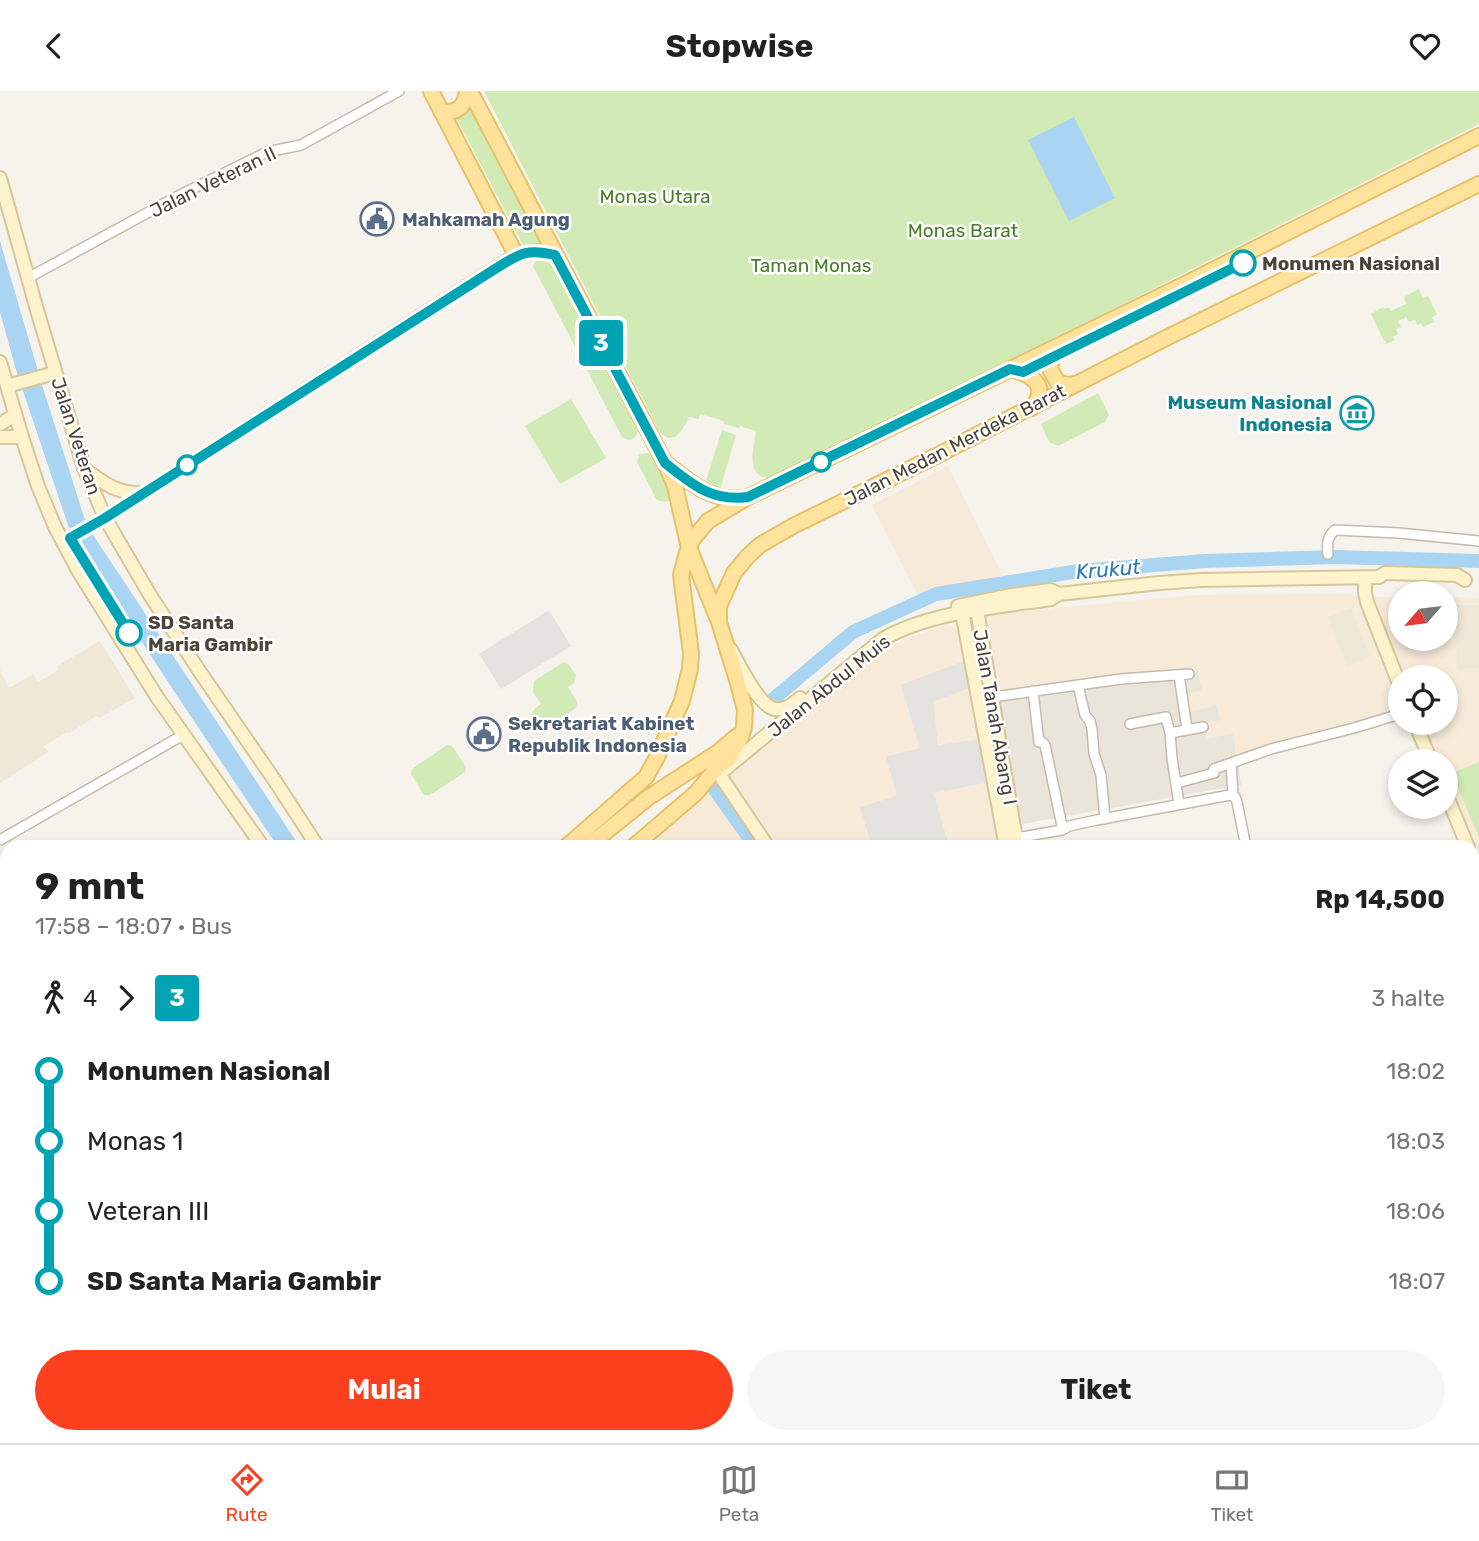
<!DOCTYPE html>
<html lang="id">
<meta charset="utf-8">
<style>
body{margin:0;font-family:Rubik,sans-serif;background:#f6f6f6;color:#222;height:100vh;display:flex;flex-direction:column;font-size:26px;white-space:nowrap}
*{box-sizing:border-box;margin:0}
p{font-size:23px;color:#767676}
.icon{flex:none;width:38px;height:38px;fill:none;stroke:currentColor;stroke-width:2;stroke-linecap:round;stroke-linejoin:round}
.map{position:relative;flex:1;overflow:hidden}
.details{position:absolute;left:0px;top:749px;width:1480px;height:604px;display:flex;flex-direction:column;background:#fff;border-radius:21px 21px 0 0;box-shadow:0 4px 10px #0003}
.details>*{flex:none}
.badge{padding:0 14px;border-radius:5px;font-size:24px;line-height:46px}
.needle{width:46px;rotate:242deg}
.tools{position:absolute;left:1388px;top:490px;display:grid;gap:14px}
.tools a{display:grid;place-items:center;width:70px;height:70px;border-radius:50%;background:#fff;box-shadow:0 4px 10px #0003;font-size:35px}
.map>.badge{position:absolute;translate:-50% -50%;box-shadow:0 0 0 4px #fff}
.legs{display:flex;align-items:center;gap:10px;height:77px;padding:0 35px;font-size:23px}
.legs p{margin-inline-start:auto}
.headline{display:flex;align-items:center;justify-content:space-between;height:119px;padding:0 35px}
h1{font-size:38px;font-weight:700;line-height:52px}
.cta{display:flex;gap:14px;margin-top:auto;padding:14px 35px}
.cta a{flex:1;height:80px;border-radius:42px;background:#fc3f1d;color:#fff;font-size:28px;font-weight:700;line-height:80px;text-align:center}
.cta a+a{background:#f6f6f6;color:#222}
ul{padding:0 35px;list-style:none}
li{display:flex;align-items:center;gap:24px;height:70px;font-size:26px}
li i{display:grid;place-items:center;width:10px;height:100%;margin:0 9px;background:currentColor}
li i::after{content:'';width:18px;height:18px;margin:-9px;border:5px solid;border-radius:50%;background:#fff}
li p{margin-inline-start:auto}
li:first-child i{background:linear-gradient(#0000 50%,currentColor 0)}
li:last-child i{background:linear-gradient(currentColor 50%,#0000 0)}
header{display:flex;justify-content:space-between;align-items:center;height:91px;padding:0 35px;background:#fff;font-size:32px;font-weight:700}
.tabs{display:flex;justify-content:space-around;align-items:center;height:98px;border-top:2px solid #e0e0e0;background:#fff;font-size:19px;color:#767676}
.tabs a{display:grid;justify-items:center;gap:4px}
.tabs .active{color:#fc3f1d}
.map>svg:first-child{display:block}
</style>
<header><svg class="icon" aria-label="back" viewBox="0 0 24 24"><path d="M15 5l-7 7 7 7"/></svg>Stopwise<svg class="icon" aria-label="heart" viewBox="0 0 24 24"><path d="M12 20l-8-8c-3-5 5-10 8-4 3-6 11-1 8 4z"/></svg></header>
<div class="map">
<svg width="1479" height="1352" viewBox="0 0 1479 1352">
<rect width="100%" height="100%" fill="#f6f3ec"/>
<!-- residential -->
<path fill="#eae5da" d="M 1198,580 L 1202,600 L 1190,621 L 1217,613 L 1221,630 L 1207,647 L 1233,642 L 1241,694 L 1022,733 L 994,609 Z
M 1479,1102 L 1479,1352 L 1070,1352 L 1064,1346 L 1474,1346 L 1474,1104 Z
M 647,1346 L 909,1346 L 915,1352 L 641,1352 Z"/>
<!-- commercial -->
<path fill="#f7ead8" d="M 948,375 L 1004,487 L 952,495 L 918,505 L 872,414 Z
M 1351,503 L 1361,508 L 1400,615 L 1400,624 L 1349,639 L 1330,638 L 1237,669 L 1233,642 L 1207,648 L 1204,632 L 1221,629 L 1217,614 L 1190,621 L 1186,603 L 1202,599 L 1198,580 L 994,609 L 981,524 L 1194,504 Z
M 1374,506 L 1400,506 L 1400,548 L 1446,548 L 1446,506 L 1479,507 L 1479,759 L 1446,687 L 1446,670 L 1438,670 L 1421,632 L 1446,632 L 1446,586 L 1404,586 Z
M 948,533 L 963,543 L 1001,756 L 779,756 L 726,685 L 878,564 L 905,548 Z
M 708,699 L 749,756 L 639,756 Z
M 7,1317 L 7,1346 L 210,1346 L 215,1352 L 0,1352 L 0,1323 Z
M 236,1346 L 494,1346 L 493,1352 L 241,1352 Z
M 1195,1346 L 1333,1346 L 1339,1352 L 1189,1352 Z"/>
<!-- education -->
<path fill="#efe8d6" d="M 1456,514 L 1479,514 L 1479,577 L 1457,578 Z
M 1351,517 L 1370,566 L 1347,575 L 1328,526 Z
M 100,550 L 135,607 L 99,627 L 96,625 L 70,642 L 67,641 L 44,655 L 48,661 L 0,692 L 0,579 L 9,597 L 33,583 L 38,591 L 59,579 L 57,575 Z"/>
<!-- green -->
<path fill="#d2eab5" d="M 484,0 L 1479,0 L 1479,33 L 779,387 C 743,391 753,361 756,340 L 740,335 L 739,337 L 724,333 L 724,330 L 700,323 L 699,328 L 689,326 C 683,339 673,357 659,340 Z
M 471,12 L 544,155 L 523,154 L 454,22 Z
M 541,169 L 553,173 L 636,332 C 640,343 634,354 622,346 L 533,175 L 535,171 Z
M 1419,198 L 1423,207 L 1428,205 L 1437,224 L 1432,226 L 1434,231 L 1423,236 L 1421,232 L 1417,234 L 1415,229 L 1409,231 L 1406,226 L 1398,230 L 1401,236 L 1396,238 L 1398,243 L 1393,246 L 1395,249 L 1387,253 L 1385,250 L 1384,250 L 1371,223 L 1383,216 L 1385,218 L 1389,216 L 1391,220 L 1406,213 L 1404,206 Z
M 1098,302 L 1109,324 L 1105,331 L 1058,355 L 1049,351 L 1041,333 Z
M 571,308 L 606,367 L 560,393 L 525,335 Z
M 722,339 L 736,344 L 721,395 L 717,398 L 706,393 L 706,390 Z
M 646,362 L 651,363 L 669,397 L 671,408 C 667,412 663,411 657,409 L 637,371 L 639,364 Z
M 564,571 L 569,574 L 576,584 L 574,592 L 568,596 L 577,611 L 576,617 L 544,638 L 538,635 L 531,625 L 535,617 L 541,613 L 533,601 L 534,590 Z
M 447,654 L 452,655 L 466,676 L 465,681 L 430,704 L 424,704 L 411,683 L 412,678 Z
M 1479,671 L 1479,747 L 1452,682 Z"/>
<!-- parking -->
<path fill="#e5e3e0" d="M 549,519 L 571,555 L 501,598 L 479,563 Z
M 967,569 L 972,596 L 933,611 L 938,654 L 982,648 L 990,691 L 934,702 L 949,756 L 872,756 L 860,716 L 897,705 L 886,666 L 920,657 L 901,594 Z"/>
<!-- water -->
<path fill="#a9d4f2" d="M 1074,26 L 1115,107 L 1069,130 L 1028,49 Z
M 0,150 L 42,294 L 84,426 L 93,444 L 300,756 L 278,756 L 170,594 L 78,453 L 68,434 L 17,282 L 0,221 Z"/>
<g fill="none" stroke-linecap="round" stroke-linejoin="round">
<!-- river -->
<path stroke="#a9d4f2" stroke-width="14" d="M 771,610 L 853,541 L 936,503 L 1079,480 L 1205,470 L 1334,466 L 1479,470
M 715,699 L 756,756
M 498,1352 L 500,1346"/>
<defs>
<path id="street" d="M 28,187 L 178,105 L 267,61 L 301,54 L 399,0
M 1328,463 C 1327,452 1327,446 1335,439 L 1399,442 L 1479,450
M 1179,584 L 1187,638
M 1078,594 L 1085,624 L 1090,630 L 1092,638 L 1094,663 L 1101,684 L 1105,728
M 1033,600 L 1039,651 L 1042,651 L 1045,654 L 1062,735
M 993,606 L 1121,588 L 1189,583
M 1130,633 L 1166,626 L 1170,642
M 1231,672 L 1233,705
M 1177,692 L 1214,682 L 1214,678 L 1271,658 L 1354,637 L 1400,623
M 1179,713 L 1172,667 L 1170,642 L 1203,636
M 1010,748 L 1062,739 L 1069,735 L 1097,729 L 1230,704 L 1235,706 L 1237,711 L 1246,756
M 0,749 L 183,644
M 0,829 L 7,841
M 0,966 L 7,977
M 0,1011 L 7,1006
M 1474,1182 L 1479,1189
M 1474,1323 L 1479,1330
M 583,1346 L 588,1352
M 740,1346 L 748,1352
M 831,1346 L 838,1352
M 1110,1346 L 1115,1352
M 1342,1346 L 1348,1352
M 492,1352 L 494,1346
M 592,1352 L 605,1346 L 612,1352
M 703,1352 L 709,1346
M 959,1352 L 967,1346
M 1367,1352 L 1373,1346"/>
<path id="secondary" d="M 0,87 L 37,219 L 84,377 L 105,427 L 150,504 L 200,581 L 275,690 L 318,756
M 0,271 L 22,346 L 38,395 L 55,436 L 79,481 L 157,606 L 263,756
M 7,295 L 55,282
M 0,333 L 15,324
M 0,346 L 22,346
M 85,378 C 103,392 119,404 144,402
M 63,451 L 105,427 L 516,164 L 538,160 L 555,164
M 1365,486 L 1365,502 L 1367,511 L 1400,595
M 976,513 L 1015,742 L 1015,748 L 1010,756
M 958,515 L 1012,504 L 1050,499 L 1059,503
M 961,516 L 1006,756
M 731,559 C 739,573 759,616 775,618 C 785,620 793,613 800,607
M 1415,632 L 1431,670
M 724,679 L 883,548 C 930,521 998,516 1051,508 L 1059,503 L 1159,492 L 1201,489 L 1379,486 L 1385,482 L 1457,484 L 1465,489
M 719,683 L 768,756
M 1446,703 L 1468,756
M 1474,768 L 1479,780
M 1474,1100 L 1479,1097
M 0,1314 L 7,1323
M 26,1346 L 31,1352
M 1185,1352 L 1192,1346"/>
<path id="primary" d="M 431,0 L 516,164
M 470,0 L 665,372 L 675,395 L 689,457 L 717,526
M 441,20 C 457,23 465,16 467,0
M 1061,255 L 1052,267 L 1050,278 L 1058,292 L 1069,294 L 1075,293
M 1011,278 C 1032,284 1050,294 1032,317
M 668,374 C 690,392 713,411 743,407
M 566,756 L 646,686 L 657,666 L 682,610 L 690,578 L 691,562 L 681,484 L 686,465 L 692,449 L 708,430 L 748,406 L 1181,195 L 1479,45
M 587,756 L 649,706 L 717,662 L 737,645
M 633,756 L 696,702 L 715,679 L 729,668 L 741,646 L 744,636 L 745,619 L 738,592 L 719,531 L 719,515 L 734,482 L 747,466 L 760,454 L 793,435 L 936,365 L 1168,246 L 1479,93
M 0,1251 L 7,1245
M 0,1309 L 7,1303
M 214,1346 L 218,1352
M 236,1346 L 240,1352
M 985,1346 L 989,1352
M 1013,1346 L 1017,1352"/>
</defs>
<!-- street casing -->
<use href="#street" stroke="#c2bbae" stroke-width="12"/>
<!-- secondary casing -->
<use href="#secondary" stroke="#d6c79b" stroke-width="16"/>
<!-- primary casing -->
<use href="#primary" stroke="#e6c16a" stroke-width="18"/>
<!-- street -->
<use href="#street" stroke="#fff" stroke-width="9"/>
<!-- secondary -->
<use href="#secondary" stroke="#fff3cd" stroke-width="12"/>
<!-- primary -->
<use href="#primary" stroke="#ffe39c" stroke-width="14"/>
</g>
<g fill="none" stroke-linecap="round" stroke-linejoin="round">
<defs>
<path id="line-1" d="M 129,542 L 70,447 L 105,427 L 495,178 C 519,163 526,157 555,164 L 665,372 C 692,393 711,411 748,406 L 1010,278 L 1023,281 L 1243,172"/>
</defs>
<!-- line-1 casing -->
<use href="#line-1" stroke="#fff" stroke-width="16"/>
<!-- line-1 -->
<use href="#line-1" stroke="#00a3b4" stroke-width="10"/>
</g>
<!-- icons -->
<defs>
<symbol id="civic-ring" viewBox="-11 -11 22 22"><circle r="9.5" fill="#fff" stroke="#5c6f8a" stroke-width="1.5"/><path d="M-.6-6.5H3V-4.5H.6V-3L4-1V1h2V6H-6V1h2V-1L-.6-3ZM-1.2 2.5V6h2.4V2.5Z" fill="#5c6f8a"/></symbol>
<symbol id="museum-ring" viewBox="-11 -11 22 22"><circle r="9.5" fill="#fff" stroke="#0f9aa8" stroke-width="1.5"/><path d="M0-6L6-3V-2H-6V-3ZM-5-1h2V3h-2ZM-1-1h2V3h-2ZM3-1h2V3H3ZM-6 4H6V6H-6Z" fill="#0f9aa8"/></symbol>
</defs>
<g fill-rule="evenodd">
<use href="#civic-ring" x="358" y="109" width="38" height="38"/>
<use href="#museum-ring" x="1338" y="303" width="38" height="38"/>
<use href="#civic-ring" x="465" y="624" width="38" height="38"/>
</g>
<!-- markers -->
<g fill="#fff" stroke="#00a3b4" stroke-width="3.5">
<circle cx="1243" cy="172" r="12"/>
<circle cx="821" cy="371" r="9"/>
<circle cx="187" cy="374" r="9"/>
<circle cx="129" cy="542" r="12"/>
</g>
<g text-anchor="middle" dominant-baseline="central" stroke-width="5" stroke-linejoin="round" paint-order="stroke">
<!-- street labels -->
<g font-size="19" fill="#4b4439" stroke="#fff">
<text transform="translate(213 91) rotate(-26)">Jalan Veteran II</text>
<text transform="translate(76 345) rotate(72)">Jalan Veteran</text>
<text transform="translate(955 354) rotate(-27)">Jalan Medan Merdeka Barat</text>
<text transform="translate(829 595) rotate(-39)">Jalan Abdul Muis</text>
<text transform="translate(995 626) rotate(80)">Jalan Tanah Abang I</text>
</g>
<!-- park labels -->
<g font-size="19" fill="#4a7f2a" stroke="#fff">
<text x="655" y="105">Monas Utara</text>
<text x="963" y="139">Monas Barat</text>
<text x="811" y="174">Taman Monas</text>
</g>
<!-- service labels -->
<g font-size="19" font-weight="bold" fill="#4e5e75" stroke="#fff" text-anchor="start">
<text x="402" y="128">Mahkamah Agung</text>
<text x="508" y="632">Sekretariat Kabinet<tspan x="508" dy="22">Republik Indonesia</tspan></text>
</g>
<!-- stop labels -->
<g font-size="19" font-weight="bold" fill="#4b4439" stroke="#fff" text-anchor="start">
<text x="1262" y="172">Monumen Nasional</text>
<text x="148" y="531">SD Santa<tspan x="148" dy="22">Maria Gambir</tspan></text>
</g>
<!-- culture labels -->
<g font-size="19" font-weight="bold" fill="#0d838f" stroke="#fff" text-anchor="end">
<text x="1332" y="311">Museum Nasional<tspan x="1332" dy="22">Indonesia</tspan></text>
</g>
<!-- water labels -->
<g font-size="21" font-style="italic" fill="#2e7ab2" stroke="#fff">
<text transform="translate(1108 478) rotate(-5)">Krukut</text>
</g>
</g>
</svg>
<div class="tools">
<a><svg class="needle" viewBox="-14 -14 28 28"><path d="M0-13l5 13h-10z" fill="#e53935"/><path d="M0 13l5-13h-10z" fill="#767676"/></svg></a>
<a><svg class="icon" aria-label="locate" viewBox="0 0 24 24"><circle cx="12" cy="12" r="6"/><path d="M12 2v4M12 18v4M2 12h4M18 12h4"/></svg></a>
<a><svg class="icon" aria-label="layers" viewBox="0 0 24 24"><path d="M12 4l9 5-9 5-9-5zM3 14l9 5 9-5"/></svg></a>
</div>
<b class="badge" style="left:601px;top:252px;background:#00a3b4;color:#fff">3</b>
<section class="details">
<div class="headline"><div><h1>9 mnt</h1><p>17:58 – 18:07 · Bus</p></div><b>Rp 14,500</b></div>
<div class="legs"><svg class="icon" aria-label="walk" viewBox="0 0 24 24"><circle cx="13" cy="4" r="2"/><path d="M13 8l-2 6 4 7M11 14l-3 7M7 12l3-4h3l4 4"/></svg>4<svg class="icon" aria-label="forward" viewBox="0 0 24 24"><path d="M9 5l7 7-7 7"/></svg><b class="badge" style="background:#00a3b4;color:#fff">3</b><p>3 halte</p></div>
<ul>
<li><i style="color:#00a3b4"></i><b>Monumen Nasional</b><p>18:02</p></li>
<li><i style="color:#00a3b4"></i><span>Monas 1</span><p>18:03</p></li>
<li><i style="color:#00a3b4"></i><span>Veteran III</span><p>18:06</p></li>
<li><i style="color:#00a3b4"></i><b>SD Santa Maria Gambir</b><p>18:07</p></li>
</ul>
<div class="cta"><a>Mulai</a><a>Tiket</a></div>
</section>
</div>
<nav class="tabs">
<a class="active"><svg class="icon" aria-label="directions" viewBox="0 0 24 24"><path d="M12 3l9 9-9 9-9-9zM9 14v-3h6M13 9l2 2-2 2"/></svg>Rute</a>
<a><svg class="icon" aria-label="map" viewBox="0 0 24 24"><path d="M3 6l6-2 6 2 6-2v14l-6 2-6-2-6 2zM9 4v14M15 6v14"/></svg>Peta</a>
<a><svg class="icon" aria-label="tickets" viewBox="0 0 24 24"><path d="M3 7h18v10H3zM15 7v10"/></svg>Tiket</a>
</nav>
